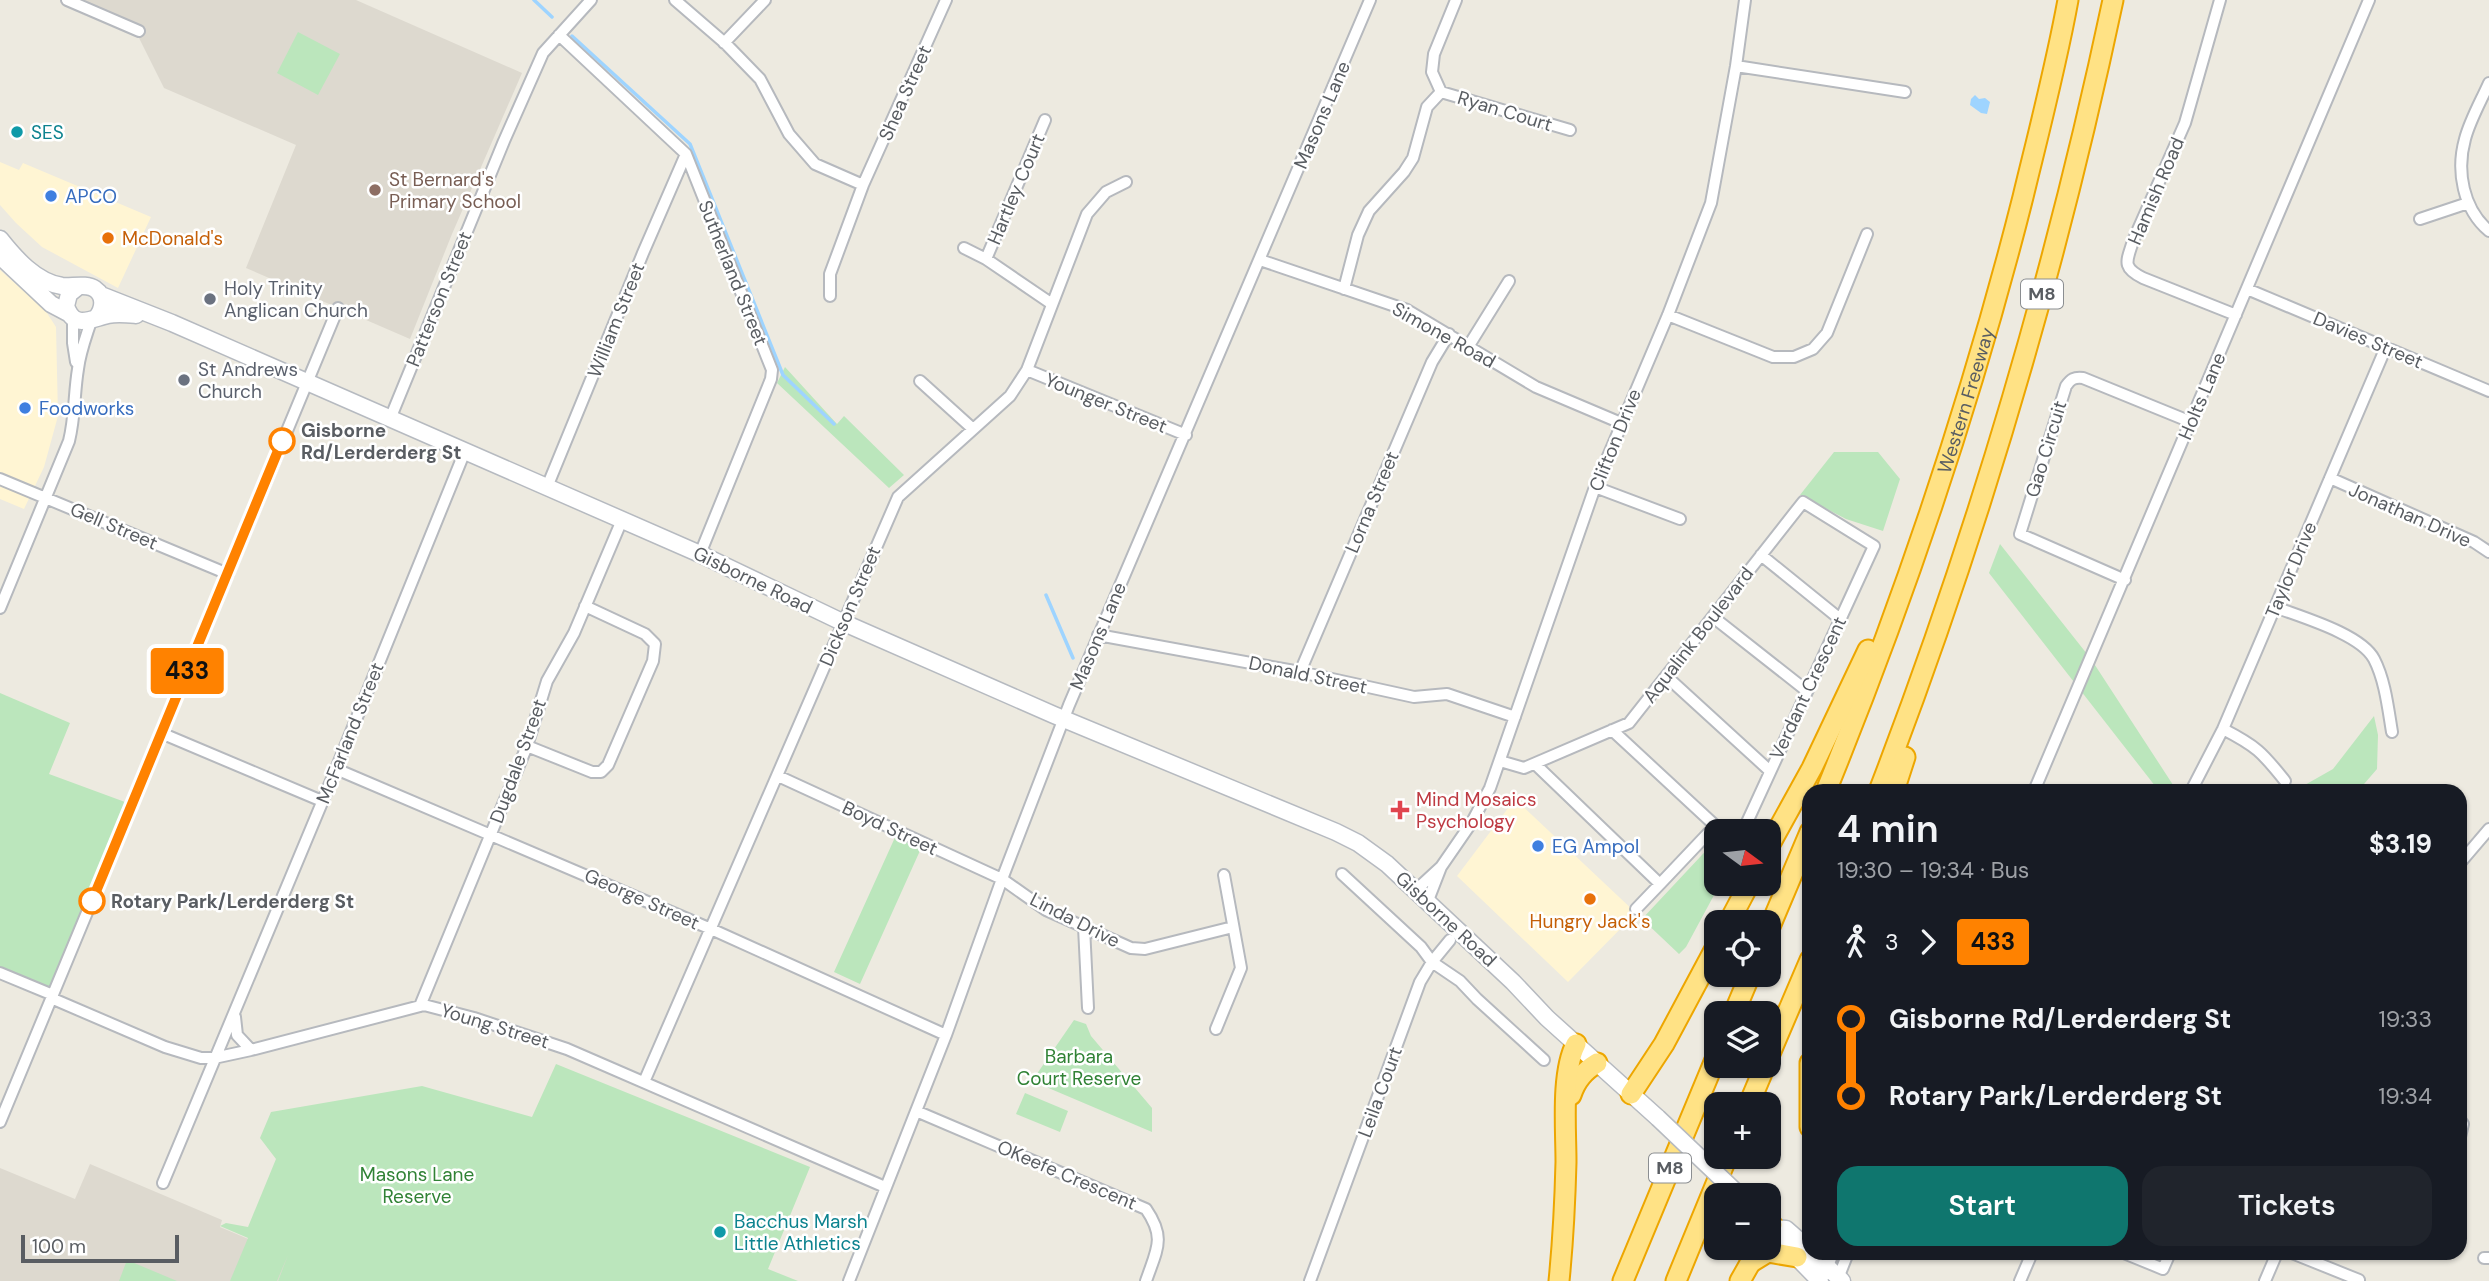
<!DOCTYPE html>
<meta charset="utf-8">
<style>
body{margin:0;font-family:"DM Sans",sans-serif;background:#20242c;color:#f1f3f6;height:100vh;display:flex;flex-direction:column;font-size:26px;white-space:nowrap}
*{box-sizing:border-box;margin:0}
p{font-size:23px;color:#9ea1a6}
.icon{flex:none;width:38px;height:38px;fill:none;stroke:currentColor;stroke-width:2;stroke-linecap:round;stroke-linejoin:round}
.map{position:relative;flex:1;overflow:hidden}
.panel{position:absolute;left:1802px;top:784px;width:665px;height:476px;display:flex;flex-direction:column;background:#171b24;border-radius:21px;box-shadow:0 2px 5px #0004}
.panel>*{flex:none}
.badge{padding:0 14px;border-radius:5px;font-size:24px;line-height:46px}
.needle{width:46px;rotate:105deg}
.buttons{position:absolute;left:1704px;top:819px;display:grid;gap:14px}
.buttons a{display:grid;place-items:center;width:77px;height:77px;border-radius:14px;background:#171b24;box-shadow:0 2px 5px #0004;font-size:35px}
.scale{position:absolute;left:21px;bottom:18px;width:158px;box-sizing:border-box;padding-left:7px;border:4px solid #595d62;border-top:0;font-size:19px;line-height:24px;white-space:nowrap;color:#595d62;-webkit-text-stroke:5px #fff;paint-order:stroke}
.map>.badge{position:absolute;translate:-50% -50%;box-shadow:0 0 0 4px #fff}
.legs{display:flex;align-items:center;gap:10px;height:77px;padding:0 35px;font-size:23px}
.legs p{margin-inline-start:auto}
.head{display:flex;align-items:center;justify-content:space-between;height:119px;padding:0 35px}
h1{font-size:38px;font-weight:600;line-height:52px}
.action{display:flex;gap:14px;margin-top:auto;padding:14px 35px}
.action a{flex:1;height:80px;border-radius:21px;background:#0f766e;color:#fff;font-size:28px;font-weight:600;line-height:80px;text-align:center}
.action a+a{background:#20242c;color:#f1f3f6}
ul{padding:0 35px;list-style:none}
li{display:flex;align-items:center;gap:24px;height:77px;font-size:26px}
li i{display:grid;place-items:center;width:10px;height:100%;margin:0 9px;background:currentColor}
li i::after{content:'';width:18px;height:18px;margin:-9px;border:5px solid;border-radius:50%;background:#171b24}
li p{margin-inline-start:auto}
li:first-child i{background:linear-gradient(#0000 50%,currentColor 0)}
li:last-child i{background:linear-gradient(currentColor 50%,#0000 0)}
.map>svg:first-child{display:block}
</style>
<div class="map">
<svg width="2489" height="1281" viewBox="0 0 2489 1281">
<rect width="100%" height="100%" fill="#edeae0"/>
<!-- commercial -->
<path fill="#fff5d3" d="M 0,162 L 19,170 L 23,163 L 151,217 L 118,288 L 42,247 L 16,223 L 0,205 Z
M 0,270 L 45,310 L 56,327 L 58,416 L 44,467 L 24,509 L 0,499 Z
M 1515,799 L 1636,913 L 1568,982 L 1457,876 Z"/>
<!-- education -->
<path fill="#ddd9cf" d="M 83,0 L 356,0 L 522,73 L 452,234 L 410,339 L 246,268 L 296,145 L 164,88 L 139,38 L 142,30 Z
M 90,1164 L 222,1220 L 220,1227 L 289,1256 L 278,1281 L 0,1281 L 0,1168 L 75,1199 Z"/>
<!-- green -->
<path fill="#bbe6bc" d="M 298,32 L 340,54 L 318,95 L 277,73 Z
M 785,367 L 837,424 L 844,416 L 904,475 L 889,488 L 777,383 Z
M 1834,452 L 1878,452 L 1900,479 L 1883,531 L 1846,519 L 1800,495 Z
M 2000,544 L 2091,659 L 2177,791 L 2159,791 L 1989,573 Z
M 0,693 L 70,723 L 49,774 L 125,802 L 51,992 L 0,972 Z
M 2374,716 L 2378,735 L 2377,769 L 2358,791 L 2299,791 L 2303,786 L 2333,769 Z
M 897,833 L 923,844 L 860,984 L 834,972 Z
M 1715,841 L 1717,843 L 1717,884 L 1720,884 L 1686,947 L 1679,954 L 1642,919 Z
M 1074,1020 L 1086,1024 L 1091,1036 L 1152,1108 L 1152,1132 L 1032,1081 Z
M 556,1064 L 810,1167 L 768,1269 L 798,1281 L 278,1281 L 288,1255 L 277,1281 L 230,1281 L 248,1238 L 220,1226 L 226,1223 L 248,1227 L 276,1159 L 260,1138 L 271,1112 L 422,1086 L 532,1117 Z
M 1025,1093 L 1068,1111 L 1060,1132 L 1016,1114 Z
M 127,1260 L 177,1281 L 119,1281 Z"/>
<!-- water -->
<path fill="#9ed4ff" d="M 1975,95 L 1979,99 L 1985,98 L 1990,102 L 1987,114 L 1981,113 L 1970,105 L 1971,99 Z"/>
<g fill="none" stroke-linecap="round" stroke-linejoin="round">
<!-- stream -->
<path stroke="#9ed4ff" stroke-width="3.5" d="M 534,0 L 552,17
M 572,36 L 690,144 L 783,375 L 834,424
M 1046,595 L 1073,658"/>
<defs>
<path id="minor" d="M 67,0 L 139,31
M 675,0 L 726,44 L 760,79 L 789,134 L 815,164 L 863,185
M 2220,0 L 2185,123 L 2133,241 C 2127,261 2121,267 2143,278 L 2236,315
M 559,35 L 686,154 L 772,370 L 771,379 L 700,554
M 724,43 L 765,0
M 1736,66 L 1905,92
M 2489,83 C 2481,101 2470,120 2465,139 C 2456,171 2463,209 2489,231
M 1441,92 L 1432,72 L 1434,54 L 1456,0
M 2420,219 L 2468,203
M 964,248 L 986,259 L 1052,304
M 986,259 L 1045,120
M 1260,260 L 1407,310 L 1536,387 L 1621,423
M 1344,289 L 1358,235 L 1369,211 L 1404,172 L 1413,158 L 1427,107 L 1441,92 L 1570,130
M 2247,289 L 2489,391
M 830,296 L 830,274 L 863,185 L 946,0
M 1668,315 L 1773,357 L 1794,357 L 1813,349 L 1827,333 L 1867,234
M 73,318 L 73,343 L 76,362
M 1468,347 L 1509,281
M 1027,370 L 1186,435
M 920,381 L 973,429
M 390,419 L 504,141 L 543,53 L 591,0
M 2330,478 L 2474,542 L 2489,552
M 0,479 L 228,574
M 547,487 L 643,253 L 686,154
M 1595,487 L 1680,519
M 1761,555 L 1840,619
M 2125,580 L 2020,534 L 2066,386 C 2071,379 2074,377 2083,378 L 2191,422
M 2275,607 C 2301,617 2361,634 2374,659 C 2385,680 2388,708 2392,732
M 0,608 L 69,441 C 75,417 74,393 78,369 C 80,352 86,337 91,321
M 1713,617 L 1807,691
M 1098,635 L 1300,672 L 1414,697 L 1447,694 L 1515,717
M 1300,672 L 1432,362 L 1449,334
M 1666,676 L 1770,771
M 2223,729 C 2256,746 2262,752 2285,781
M 1612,730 L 1721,831
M 161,733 L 322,801
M 527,746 L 592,772 L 601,772 L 608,765 L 653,661 L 655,644 L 645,634 L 585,606
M 1500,761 L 1524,768 L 1629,723 L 1803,502 L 1874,546 L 1743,831
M 1535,764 L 1660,884 L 1715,826
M 336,769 L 711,929 L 946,1035
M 778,776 L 1002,879 L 1046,910 L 1131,948 L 1145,949 L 1233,927
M 2034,791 L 2369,0
M 2191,791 L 2223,729 L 2386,347
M 2460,863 L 2489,829
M 1342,874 L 1421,947 L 1432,962 L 1460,981 L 1477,999 L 1544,1060
M 1415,891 L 1441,867
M 1427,903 L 1441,867 L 1472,822 L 1490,788 L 1595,487 L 1668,315 L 1711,203 L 1736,66 L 1745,0
M 1636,909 L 1660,884
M 1084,927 L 1088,1008
M 0,973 L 53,995
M 51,998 L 165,1047 L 201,1058 L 214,1058 L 251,1050 L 424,1005 L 474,1018 L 567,1049 L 885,1187
M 420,1006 L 527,746 L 547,681 L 574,633 L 622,520
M 235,1017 L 237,1035 L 251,1050
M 1216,1029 L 1241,968 L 1224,875
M 644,1082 L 898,497 L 1010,396 L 1027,370 L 1087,214 L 1106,192 L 1126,182
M 916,1111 L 1146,1209 C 1166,1238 1157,1249 1146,1281
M 2460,1120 L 2463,1124 L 2460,1137
M 0,1122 L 338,308
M 163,1183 L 336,769 L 465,451
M 2124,1253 L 2163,1269 L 2170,1253
M 2292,1253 L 2359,1280
M 2484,1258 L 2489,1258
M 1826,1272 L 1833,1253
M 849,1281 L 946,1035 L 1002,879 L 1069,705 L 1370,0
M 1310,1281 L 1420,982 L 1432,962 L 1450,940
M 1837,1281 L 1848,1253
M 2020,1281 L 2032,1253
M 2265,1281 L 2277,1253"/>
<path id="secondary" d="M 0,239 C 15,258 36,282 62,286 C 72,287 86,283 95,289 C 105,296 104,309 96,318
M 0,256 L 51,304 L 68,313
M 79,286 L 69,294 L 66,306 C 74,330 90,319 108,315 C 117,313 126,314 136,315
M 101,295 L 172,323 L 700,554 L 842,622 L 1054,715 L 1336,832 L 1358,843 L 1387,864 L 1513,982 L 1547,1018 L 1658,1118
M 1769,1223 L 1774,1228 L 1777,1237 L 1820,1281
M 1774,1228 L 1786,1229 L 1810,1250
M 1813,1253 L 1842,1281"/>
<g id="motorway">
<path id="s1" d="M 1826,791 C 1905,597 1972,399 2023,197 C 2039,131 2056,66 2068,0"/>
<path d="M 1879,791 C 1978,534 2056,269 2113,0"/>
<path d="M 1894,791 L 1905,757"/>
<path d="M 1769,846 L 1812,768 L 1868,650"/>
<path d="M 1729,922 L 1749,884"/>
<path d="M 1769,929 L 1810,832"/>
<path d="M 1734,1013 L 1750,975"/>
<path d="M 1769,1056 L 1810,960"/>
<path d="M 1810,1063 L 1810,1127"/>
<path d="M 1631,1094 L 1664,1044 L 1717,945"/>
<path d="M 1571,1095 C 1576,1080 1584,1071 1597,1063"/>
<path d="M 1749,1104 L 1765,1066"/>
<path d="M 1769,1230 L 1772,1225"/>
<path d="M 1750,1263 L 1768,1252 L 1797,1257"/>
<path d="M 1559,1281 C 1563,1241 1565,1202 1566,1162 C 1566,1128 1561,1073 1576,1044"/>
<path d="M 1623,1281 L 1717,1055"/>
<path d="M 1676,1281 L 1727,1157"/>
<path d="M 1740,1281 L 1757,1251"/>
</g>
</defs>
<!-- minor casing -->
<use href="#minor" stroke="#b6b9be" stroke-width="14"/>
<!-- secondary casing -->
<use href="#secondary" stroke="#b6bac0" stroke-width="19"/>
<!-- motorway casing -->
<use href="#motorway" stroke="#eda600" stroke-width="23"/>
<!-- minor -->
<use href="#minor" stroke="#fff" stroke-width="10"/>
<!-- secondary -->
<use href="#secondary" stroke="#fff" stroke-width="16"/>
<!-- motorway -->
<use href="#motorway" stroke="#ffe285" stroke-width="19"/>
<defs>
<path id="secondary-bridge" d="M 1658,1118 L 1739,1195"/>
</defs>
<!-- secondary-bridge casing -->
<use href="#secondary-bridge" stroke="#b6bac0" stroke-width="19" stroke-linecap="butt"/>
<!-- secondary-bridge -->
<use href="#secondary-bridge" stroke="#fff" stroke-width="16"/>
</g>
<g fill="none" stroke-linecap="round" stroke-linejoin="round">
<defs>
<path id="line-1" d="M 92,901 L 282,441"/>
</defs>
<!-- line-1 casing -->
<use href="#line-1" stroke="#fff" stroke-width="16"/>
<!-- line-1 -->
<use href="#line-1" stroke="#ff8200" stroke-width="10"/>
</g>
<!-- markers -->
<g fill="#0f9aa8" stroke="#fff" stroke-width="2.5">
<circle cx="17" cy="132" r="7"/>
<circle cx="720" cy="1232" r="7"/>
</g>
<circle fill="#8d6e63" stroke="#fff" stroke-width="2.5" cx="375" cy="190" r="7"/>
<g fill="#3f7fe0" stroke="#fff" stroke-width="2.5">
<circle cx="51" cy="196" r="7"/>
<circle cx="25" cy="408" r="7"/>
<circle cx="1538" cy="846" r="7"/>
</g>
<g fill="#e8710a" stroke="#fff" stroke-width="2.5">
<circle cx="108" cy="238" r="7"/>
<circle cx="1590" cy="899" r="7"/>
</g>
<g fill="#6b7280" stroke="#fff" stroke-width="2.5">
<circle cx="210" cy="299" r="7"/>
<circle cx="184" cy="380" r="7"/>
</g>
<g fill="#fff" stroke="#ff8200" stroke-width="3.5">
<circle cx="282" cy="441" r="12"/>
<circle cx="92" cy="901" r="12"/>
</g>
<path fill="#e0444e" stroke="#fff" stroke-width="2.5" d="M1396.5 799.5h7v7h7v7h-7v7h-7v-7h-7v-7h7z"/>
<g text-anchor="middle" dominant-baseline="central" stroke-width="5" stroke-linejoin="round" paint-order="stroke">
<!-- shield labels -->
<g fill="#fff" stroke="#8b8e91" stroke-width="2">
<rect x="2021" y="279.5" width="42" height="29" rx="5"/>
<rect x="1649" y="1153.5" width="42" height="29" rx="5"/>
</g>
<g font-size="18" font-weight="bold" fill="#595d62">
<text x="2042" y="294">M8</text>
<text x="1670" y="1168">M8</text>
</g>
<!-- street labels -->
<g font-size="19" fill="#595d62" stroke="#fff">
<text transform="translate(905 93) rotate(-66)">Shea Street</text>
<text transform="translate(1505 111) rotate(17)">Ryan Court</text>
<text transform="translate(1322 115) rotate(-67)">Masons Lane</text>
<text transform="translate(1016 189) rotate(-67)">Hartley Court</text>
<text transform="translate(2156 191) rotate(-67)">Hamish Road</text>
<text transform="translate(733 273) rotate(68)">Sutherland Street</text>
<text transform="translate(439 299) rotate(-68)">Patterson Street</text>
<text transform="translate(616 320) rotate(-68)">William Street</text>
<text transform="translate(1444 335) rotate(29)">Simone Road</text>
<text transform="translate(2368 340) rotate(23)">Davies Street</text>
<text transform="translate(2202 396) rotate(-67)">Holts Lane</text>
<text stroke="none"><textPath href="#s1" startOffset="415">Western Freeway</textPath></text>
<text transform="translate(1106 403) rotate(22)">Younger Street</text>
<text transform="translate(1615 440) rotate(-68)">Clifton Drive</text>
<text transform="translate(2046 449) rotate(-73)">Gao Circuit</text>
<text transform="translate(1372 502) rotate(-67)">Lorna Street</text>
<text transform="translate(2410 515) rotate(24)">Jonathan Drive</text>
<text transform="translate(114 526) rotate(23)">Gell Street</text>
<text transform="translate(2291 570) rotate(-67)">Taylor Drive</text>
<text transform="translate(753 580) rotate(26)">Gisborne Road</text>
<text transform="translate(850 606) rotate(-67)">Dickson Street</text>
<text transform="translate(1698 635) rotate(-52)">Aqualink Boulevard</text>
<text transform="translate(1098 636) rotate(-67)">Masons Lane</text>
<text transform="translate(1308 675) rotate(12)">Donald Street</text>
<text transform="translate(1808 688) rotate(-65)">Verdant Crescent</text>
<text transform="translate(350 733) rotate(-68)">McFarland Street</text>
<text transform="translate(518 761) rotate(-70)">Dugdale Street</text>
<text transform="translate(890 828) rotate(25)">Boyd Street</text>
<text transform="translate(642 899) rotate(24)">George Street</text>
<text transform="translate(1446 919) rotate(43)">Gisborne Road</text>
<text transform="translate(1075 920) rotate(27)">Linda Drive</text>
<text transform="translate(495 1026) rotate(17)">Young Street</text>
<text transform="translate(1380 1092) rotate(-70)">Leila Court</text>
<text transform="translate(1067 1175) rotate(23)">OKeefe Crescent</text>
</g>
<!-- culture labels -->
<g font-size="19" fill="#0d838f" stroke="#fff" text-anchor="start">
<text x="31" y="132">SES</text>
<text x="734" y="1221">Bacchus Marsh<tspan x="734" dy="22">Little Athletics</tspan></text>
</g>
<!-- education labels -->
<g font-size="19" fill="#785e54" stroke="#fff" text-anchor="start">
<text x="389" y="179">St Bernard's<tspan x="389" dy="22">Primary School</tspan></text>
</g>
<!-- shop labels -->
<g font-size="19" fill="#366cbe" stroke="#fff" text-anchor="start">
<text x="65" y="196">APCO</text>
<text x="39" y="408">Foodworks</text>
<text x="1552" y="846">EG Ampol</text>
</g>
<!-- food labels -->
<g font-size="19" fill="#c56008" stroke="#fff" text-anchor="start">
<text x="122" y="238">McDonald's</text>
<text x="1590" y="921" text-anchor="middle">Hungry Jack's</text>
</g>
<!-- worship labels -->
<g font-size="19" fill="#5b616d" stroke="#fff" text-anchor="start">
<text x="224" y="288">Holy Trinity<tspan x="224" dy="22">Anglican Church</tspan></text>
<text x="198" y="369">St Andrews<tspan x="198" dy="22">Church</tspan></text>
</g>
<!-- stop labels -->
<g font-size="19" font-weight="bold" fill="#595d62" stroke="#fff" text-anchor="start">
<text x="301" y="430">Gisborne<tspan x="301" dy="22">Rd/Lerderderg St</tspan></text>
<text x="111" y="901">Rotary Park/Lerderderg St</text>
</g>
<!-- health labels -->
<g font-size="19" fill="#be3a42" stroke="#fff" text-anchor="start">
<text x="1416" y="799">Mind Mosaics<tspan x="1416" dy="22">Psychology</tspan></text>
</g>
<!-- park labels -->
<g font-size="19" fill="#308235" stroke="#fff">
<text x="1079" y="1056">Barbara<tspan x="1079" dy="22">Court Reserve</tspan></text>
<text x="417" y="1174">Masons Lane<tspan x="417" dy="22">Reserve</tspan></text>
</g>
</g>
</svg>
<div class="buttons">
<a><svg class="needle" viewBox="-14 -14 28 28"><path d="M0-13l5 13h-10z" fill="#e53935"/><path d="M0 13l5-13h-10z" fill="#9ea1a6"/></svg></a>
<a><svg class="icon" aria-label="locate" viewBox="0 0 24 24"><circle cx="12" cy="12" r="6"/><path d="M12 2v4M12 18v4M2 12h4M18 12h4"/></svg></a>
<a><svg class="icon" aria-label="layers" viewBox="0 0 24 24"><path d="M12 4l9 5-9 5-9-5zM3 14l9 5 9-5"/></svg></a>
<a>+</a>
<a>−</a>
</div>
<div class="scale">100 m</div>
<b class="badge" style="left:187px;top:671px;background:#ff8200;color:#111">433</b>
<section class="panel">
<div class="head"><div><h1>4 min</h1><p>19:30 – 19:34 · Bus</p></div><b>$3.19</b></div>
<div class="legs"><svg class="icon" aria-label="walk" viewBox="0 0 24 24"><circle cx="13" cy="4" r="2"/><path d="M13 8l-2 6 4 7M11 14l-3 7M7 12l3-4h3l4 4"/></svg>3<svg class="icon" aria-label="forward" viewBox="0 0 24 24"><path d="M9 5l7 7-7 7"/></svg><b class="badge" style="background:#ff8200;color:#111">433</b></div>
<ul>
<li><i style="color:#ff8200"></i><b>Gisborne Rd/Lerderderg St</b><p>19:33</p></li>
<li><i style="color:#ff8200"></i><b>Rotary Park/Lerderderg St</b><p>19:34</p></li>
</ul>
<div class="action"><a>Start</a><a>Tickets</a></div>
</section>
</div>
